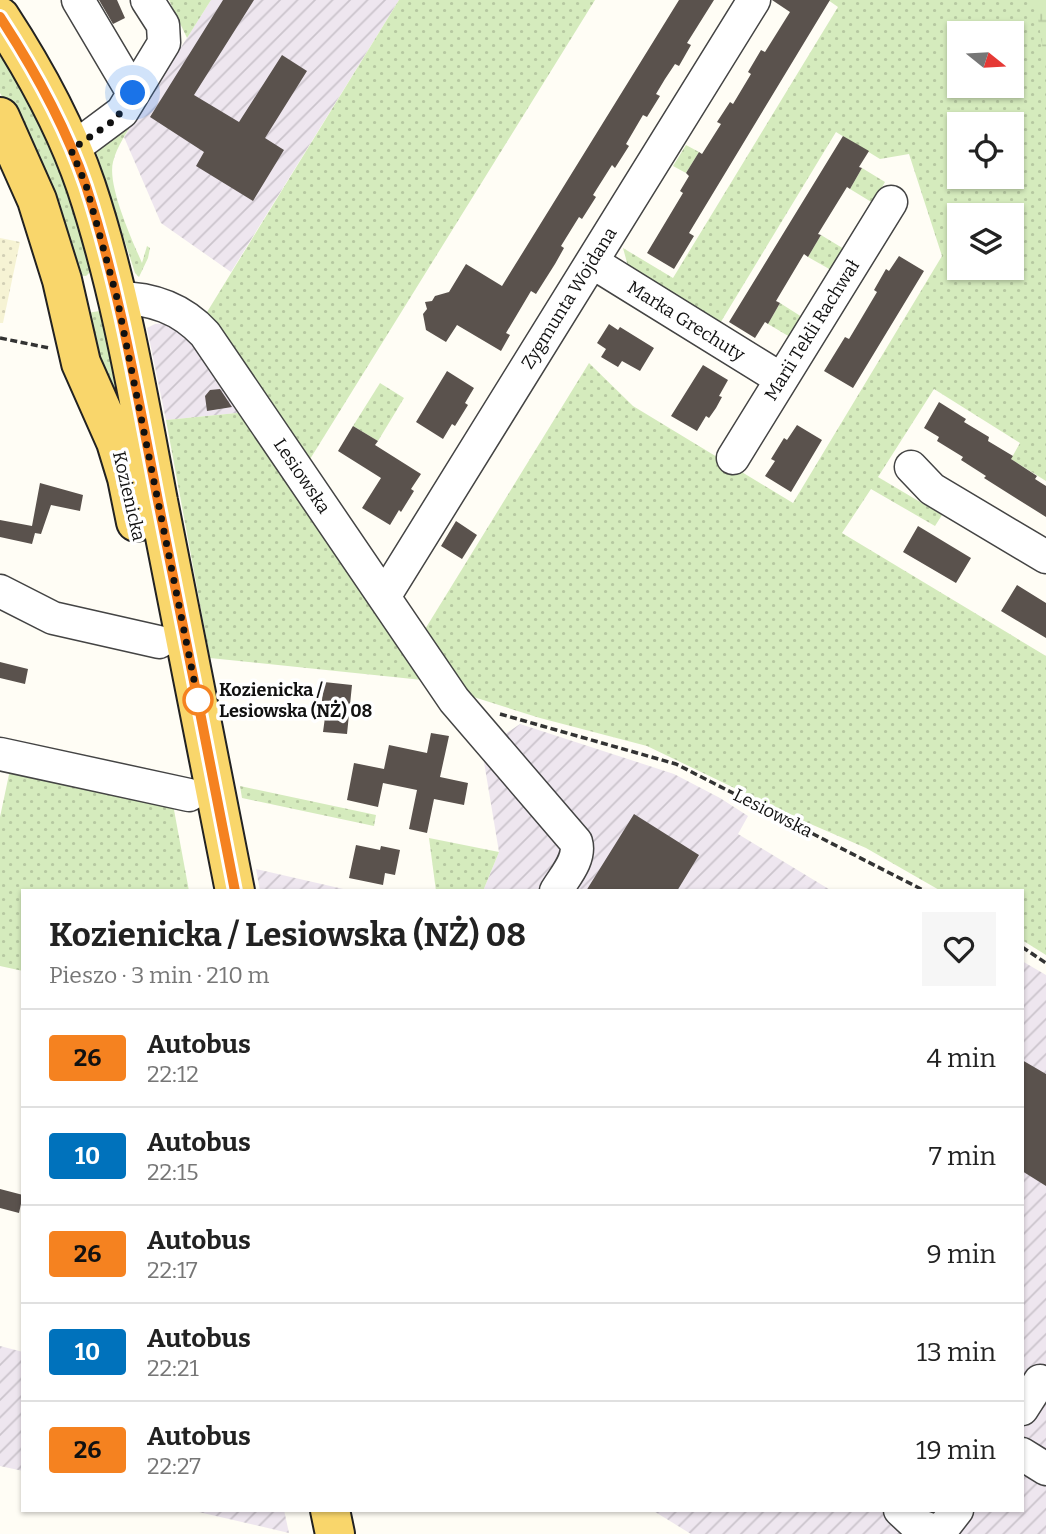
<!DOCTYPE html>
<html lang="pl">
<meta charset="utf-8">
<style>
body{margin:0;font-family:Bitter,serif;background:#f6f6f6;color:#222;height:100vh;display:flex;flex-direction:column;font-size:26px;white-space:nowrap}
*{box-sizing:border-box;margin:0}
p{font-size:23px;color:#767676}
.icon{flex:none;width:38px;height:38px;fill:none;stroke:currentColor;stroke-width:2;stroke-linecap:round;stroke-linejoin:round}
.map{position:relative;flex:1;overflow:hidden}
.panel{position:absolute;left:21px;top:889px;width:1003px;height:623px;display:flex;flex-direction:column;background:#fff;border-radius:0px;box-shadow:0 2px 5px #0004}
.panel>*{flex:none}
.badge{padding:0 14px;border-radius:5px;font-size:24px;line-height:46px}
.needle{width:46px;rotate:108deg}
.controls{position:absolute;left:947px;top:21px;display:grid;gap:14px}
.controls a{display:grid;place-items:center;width:77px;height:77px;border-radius:0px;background:#fff;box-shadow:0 2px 5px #0004;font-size:35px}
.you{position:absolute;width:35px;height:35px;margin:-18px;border:5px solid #fff;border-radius:50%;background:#1a73e8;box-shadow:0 0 0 10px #1a73e833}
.map>.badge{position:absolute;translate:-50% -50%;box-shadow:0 0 0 4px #fff}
.round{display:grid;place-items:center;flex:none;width:74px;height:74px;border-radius:0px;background:#f6f6f6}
.headline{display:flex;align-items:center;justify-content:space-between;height:119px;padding:0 28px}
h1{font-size:33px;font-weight:700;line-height:52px}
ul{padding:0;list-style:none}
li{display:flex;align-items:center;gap:21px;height:98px;padding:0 28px;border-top:2px solid #e0e0e0}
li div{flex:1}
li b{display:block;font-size:26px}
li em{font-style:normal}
li .badge{min-width:77px;font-weight:700;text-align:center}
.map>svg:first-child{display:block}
</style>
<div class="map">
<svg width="1046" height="1534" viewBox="0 0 1046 1534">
<defs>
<pattern id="industrial-furrows" width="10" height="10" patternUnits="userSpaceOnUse" patternTransform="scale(1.75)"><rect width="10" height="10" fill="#eee6ef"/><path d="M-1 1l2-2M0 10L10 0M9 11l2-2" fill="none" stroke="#cbc4cc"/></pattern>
<pattern id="farmland-dots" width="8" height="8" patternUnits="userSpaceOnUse" patternTransform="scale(1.75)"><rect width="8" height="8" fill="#f6f3d4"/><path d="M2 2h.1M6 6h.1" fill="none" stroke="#d2cfb5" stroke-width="1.8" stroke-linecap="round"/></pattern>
<pattern id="green-dots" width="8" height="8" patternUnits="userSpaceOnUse" patternTransform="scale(1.75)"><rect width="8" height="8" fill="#d5ebbd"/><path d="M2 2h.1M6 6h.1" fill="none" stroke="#b6c8a1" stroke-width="1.8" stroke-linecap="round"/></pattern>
<pattern id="wetland-marsh" width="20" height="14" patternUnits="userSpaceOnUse" patternTransform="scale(1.75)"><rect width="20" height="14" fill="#d5ebbd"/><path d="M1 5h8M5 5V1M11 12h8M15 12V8" fill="none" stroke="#b6c8a1"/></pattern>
</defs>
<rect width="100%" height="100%" fill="#fffdf5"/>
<!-- industrial -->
<path fill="url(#industrial-furrows)" d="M 211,0 L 399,0 L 231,272 L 161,223 L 124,137 Z
M 167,323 L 197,339 L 247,412 L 166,420 L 147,328 L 155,324 Z
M 520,724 L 674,774 L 720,798 L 748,816 L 738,834 L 832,891 L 483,891 L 499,852 L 482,750 Z
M 256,869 L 352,891 L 260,891 Z
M 1022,961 L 1046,975 L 1046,1534 L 691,1534 L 652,1510 L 1022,1510 Z
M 0,1346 L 23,1352 L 23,1471 L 0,1466 Z
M 190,1510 L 284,1510 L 289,1533 Z"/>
<!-- farmland -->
<path fill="url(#farmland-dots)" d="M 0,238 L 20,242 L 3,323 L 0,323 Z"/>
<!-- green -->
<path fill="url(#green-dots)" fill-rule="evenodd" d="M 169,0 L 211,0 L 187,38 Z
M 399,0 L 595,0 L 307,464 L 204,317 Z
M 828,0 L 1046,0 L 1046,481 L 1011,459 L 1020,443 L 934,389 L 878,477 L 942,515 L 935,526 L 871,489 L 842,533 L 1046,656 L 1046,955 L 1022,940 L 1022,891 L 941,891 L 866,848 L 799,819 L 647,746 L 540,718 L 464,694 L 419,639 L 589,363 L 633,406 L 793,503 L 942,256 L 909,154 L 880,159 L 836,132 L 719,325 L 629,270 L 623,248 L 673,278 L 838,7 ZM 959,33 L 1012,33 L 1012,86 L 959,86 ZM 959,124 L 1012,124 L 1012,177 L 959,177 ZM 959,215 L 1012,215 L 1012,268 L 959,268 Z
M 0,40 L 55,149 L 92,270 L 86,276 L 76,275 L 14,118 L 0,93 Z
M 136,118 C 127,132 117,146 113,162 C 107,185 132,240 142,263 L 147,246 L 150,248 L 148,258 L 139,277 L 135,273 L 95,148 Z
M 686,145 L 699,152 L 686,173 L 673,166 Z
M 862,168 L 885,182 L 873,203 L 850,189 Z
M 821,235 L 844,249 L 831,270 L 808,257 Z
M 780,303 L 802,317 L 790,337 L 768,324 Z
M 107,310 L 125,398 L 114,410 L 86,313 Z
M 380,383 L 404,398 L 378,441 L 353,426 Z
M 247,412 L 432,681 L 210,658 L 166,420 Z
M 11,765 L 172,799 L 189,891 L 23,891 L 23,971 L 0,966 L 0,817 Z
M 240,786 L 376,815 L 374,826 L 242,798 Z
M 429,838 L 499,852 L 483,891 L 436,891 Z"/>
<!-- wetland -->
<path fill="url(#wetland-marsh)" d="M 1035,0 L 1046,0 L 1046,69 Z"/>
<!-- building -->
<path fill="#5a524d" d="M 99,0 L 117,0 L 125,18 L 113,24 Z
M 223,0 L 254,0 L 194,95 L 239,122 L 282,55 L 307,71 L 265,138 L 284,150 L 253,201 L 196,166 L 204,152 L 150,117 Z
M 679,0 L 714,0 L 687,43 L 691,45 L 679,66 L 675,64 L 665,79 L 656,94 L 660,96 L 647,117 L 643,115 L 626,144 L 629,146 L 615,168 L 612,165 L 593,195 L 596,197 L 582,219 L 579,217 L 561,246 L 564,248 L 555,264 L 536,294 L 531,291 L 506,333 L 510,335 L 501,351 L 457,325 L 446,342 L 426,330 L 423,314 L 427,309 L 425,302 L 432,301 L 435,296 L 449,292 L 466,264 L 502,286 Z
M 772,0 L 830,0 L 689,233 L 694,236 L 674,269 L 647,253 L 683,193 L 680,191 L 689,176 L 686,173 L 699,152 L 702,154 L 721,124 L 717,122 L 730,102 L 733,104 L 751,74 L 748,72 L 761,50 L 765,52 L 790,12 Z
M 843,136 L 869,151 L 859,167 L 862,168 L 850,189 L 847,187 L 818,234 L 821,235 L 808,257 L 804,254 L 776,301 L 780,303 L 768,324 L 765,322 L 755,338 L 729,322 Z
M 899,256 L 924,271 L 853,388 L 824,371 L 845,337 L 849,339 L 858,324 L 877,292 L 874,290 L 886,269 L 889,271 Z
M 609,324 L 618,330 L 620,327 L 654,348 L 640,371 L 622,361 L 618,367 L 601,357 L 606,349 L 597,343 Z
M 703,365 L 728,380 L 719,396 L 722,397 L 716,408 L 709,418 L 706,416 L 697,431 L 671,416 Z
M 447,371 L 474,388 L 465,403 L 468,405 L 455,426 L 452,424 L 443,439 L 416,422 Z
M 220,389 L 232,407 L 207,411 L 205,396 L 210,390 Z
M 939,402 L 966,419 L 964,422 L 989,437 L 988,441 L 1013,456 L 1011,459 L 1037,476 L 1035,479 L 1046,486 L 1046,517 L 984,478 L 986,476 L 961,460 L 963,457 L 937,441 L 939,437 L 924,428 Z
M 797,425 L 822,440 L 791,492 L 765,476 L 775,461 L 771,459 L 784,438 L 787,440 Z
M 353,426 L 378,441 L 375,445 L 421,474 L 411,489 L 414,491 L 401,512 L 399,510 L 390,525 L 362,508 L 381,478 L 338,451 Z
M 40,483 L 83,495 L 80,511 L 51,505 L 41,534 L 35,533 L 32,544 L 0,537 L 0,520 L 32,526 Z
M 456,521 L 477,535 L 462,559 L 441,546 Z
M 918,526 L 971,558 L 956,583 L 903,552 Z
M 1017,585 L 1046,603 L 1046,638 L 1001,611 Z
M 0,662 L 28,669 L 25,684 L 0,678 Z
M 324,682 L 352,685 L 347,734 L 323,732 L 326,710 L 321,709 Z
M 431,733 L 449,736 L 440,777 L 468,783 L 464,805 L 434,799 L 427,833 L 409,829 L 417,790 L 383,783 L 378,807 L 347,800 L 354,763 L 384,769 L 389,745 L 427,753 Z
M 634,814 L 699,855 L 677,891 L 586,891 Z
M 356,845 L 380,850 L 381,846 L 400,850 L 395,875 L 385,873 L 383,885 L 349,878 Z
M 1022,1060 L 1046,1074 L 1046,1186 L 1022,1171 Z
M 0,1189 L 23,1195 L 19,1213 L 0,1208 Z"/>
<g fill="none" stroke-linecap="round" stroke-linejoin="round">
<defs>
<path id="minor" d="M 78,0 L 133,93
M 71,150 L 122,112 L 164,43 L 163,25 L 147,0
M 592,262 L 781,379
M 117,298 C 152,298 181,308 205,334 L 454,700 L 576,842 C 581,859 565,876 556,891
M 733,458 L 891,202
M 911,467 L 932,489 L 1046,557
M 0,591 L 53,618 L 159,642
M 384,597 L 754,0
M 0,754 L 189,795
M 1022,1409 L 1040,1381
M 1022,1454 L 1046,1469
M 900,1510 L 915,1524 L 935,1531 L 943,1528 L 957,1510"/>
<path id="major" d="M 0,17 C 34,69 66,127 86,186 C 120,288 138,396 158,501 C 184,631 210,761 235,891
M 0,117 L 37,200 L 62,280 L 81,363 L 116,442 L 127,478 L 136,522
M 330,1510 L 335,1534"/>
</defs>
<!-- minor casing -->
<use href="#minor" stroke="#444" stroke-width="35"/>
<!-- major casing -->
<use href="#major" stroke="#222" stroke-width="42"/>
<!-- path -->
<path stroke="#333" stroke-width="3.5" stroke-dasharray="7 3.5" stroke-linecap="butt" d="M 0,338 L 49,348
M 500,714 L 676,764 L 925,891
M 1022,947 L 1046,963"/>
<!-- minor -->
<use href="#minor" stroke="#fff" stroke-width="32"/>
<!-- major -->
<use href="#major" stroke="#f9d66b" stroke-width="38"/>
</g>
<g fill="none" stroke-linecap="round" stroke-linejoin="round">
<defs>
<path id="line" d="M 0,17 C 34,69 66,127 86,186 C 120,290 138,399 159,506 C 185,634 210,763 235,891"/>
</defs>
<!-- line casing -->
<use href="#line" stroke="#fff" stroke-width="16"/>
<!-- line -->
<use href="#line" stroke="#f58220" stroke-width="10"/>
<!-- walk -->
<path stroke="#111" stroke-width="7" stroke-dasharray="0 12.6" d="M 133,93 L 116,119 L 71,150 L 86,185 L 117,298 L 198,700"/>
</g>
<!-- markers -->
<circle fill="#fff" stroke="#f58220" stroke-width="3.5" cx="198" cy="700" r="14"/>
<g text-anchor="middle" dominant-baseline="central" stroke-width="7" stroke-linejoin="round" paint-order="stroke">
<!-- street labels -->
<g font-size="18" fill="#111" stroke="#fff">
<text transform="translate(569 298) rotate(-58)">Zygmunta Wojdana</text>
<text transform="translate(686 321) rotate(32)">Marka Grechuty</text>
<text transform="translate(812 330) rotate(-58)">Marii Tekli Rachwał</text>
<text transform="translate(302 476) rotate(56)">Lesiowska</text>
<text transform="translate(129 496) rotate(77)">Kozienicka</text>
<text transform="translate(773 813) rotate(27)">Lesiowska</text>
</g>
<!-- stop labels -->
<g font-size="18" font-weight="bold" fill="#111" stroke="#fff" text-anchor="start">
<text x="219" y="690">Kozienicka /<tspan x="219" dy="21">Lesiowska (NŻ) 08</tspan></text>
</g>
</g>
</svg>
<div class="controls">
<a><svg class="needle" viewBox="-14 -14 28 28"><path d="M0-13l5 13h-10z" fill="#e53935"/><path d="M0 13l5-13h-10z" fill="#767676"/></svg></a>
<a><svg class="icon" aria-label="locate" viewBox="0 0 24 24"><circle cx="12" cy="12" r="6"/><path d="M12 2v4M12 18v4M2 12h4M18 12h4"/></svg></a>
<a><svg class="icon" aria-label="layers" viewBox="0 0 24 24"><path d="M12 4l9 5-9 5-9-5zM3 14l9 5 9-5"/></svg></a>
</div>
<div class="you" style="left:133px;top:93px"></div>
<section class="panel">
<div class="headline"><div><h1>Kozienicka / Lesiowska (NŻ) 08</h1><p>Pieszo · 3 min · 210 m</p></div><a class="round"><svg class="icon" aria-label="heart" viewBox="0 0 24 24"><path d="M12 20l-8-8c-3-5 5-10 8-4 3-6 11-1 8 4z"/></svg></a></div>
<ul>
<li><span class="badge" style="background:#f58220;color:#111">26</span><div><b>Autobus</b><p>22:12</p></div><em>4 min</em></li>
<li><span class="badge" style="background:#0072bc;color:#fff">10</span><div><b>Autobus</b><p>22:15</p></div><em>7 min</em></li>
<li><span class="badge" style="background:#f58220;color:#111">26</span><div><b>Autobus</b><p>22:17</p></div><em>9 min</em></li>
<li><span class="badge" style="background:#0072bc;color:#fff">10</span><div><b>Autobus</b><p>22:21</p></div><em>13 min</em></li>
<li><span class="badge" style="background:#f58220;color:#111">26</span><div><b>Autobus</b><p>22:27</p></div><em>19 min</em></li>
</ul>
</section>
</div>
